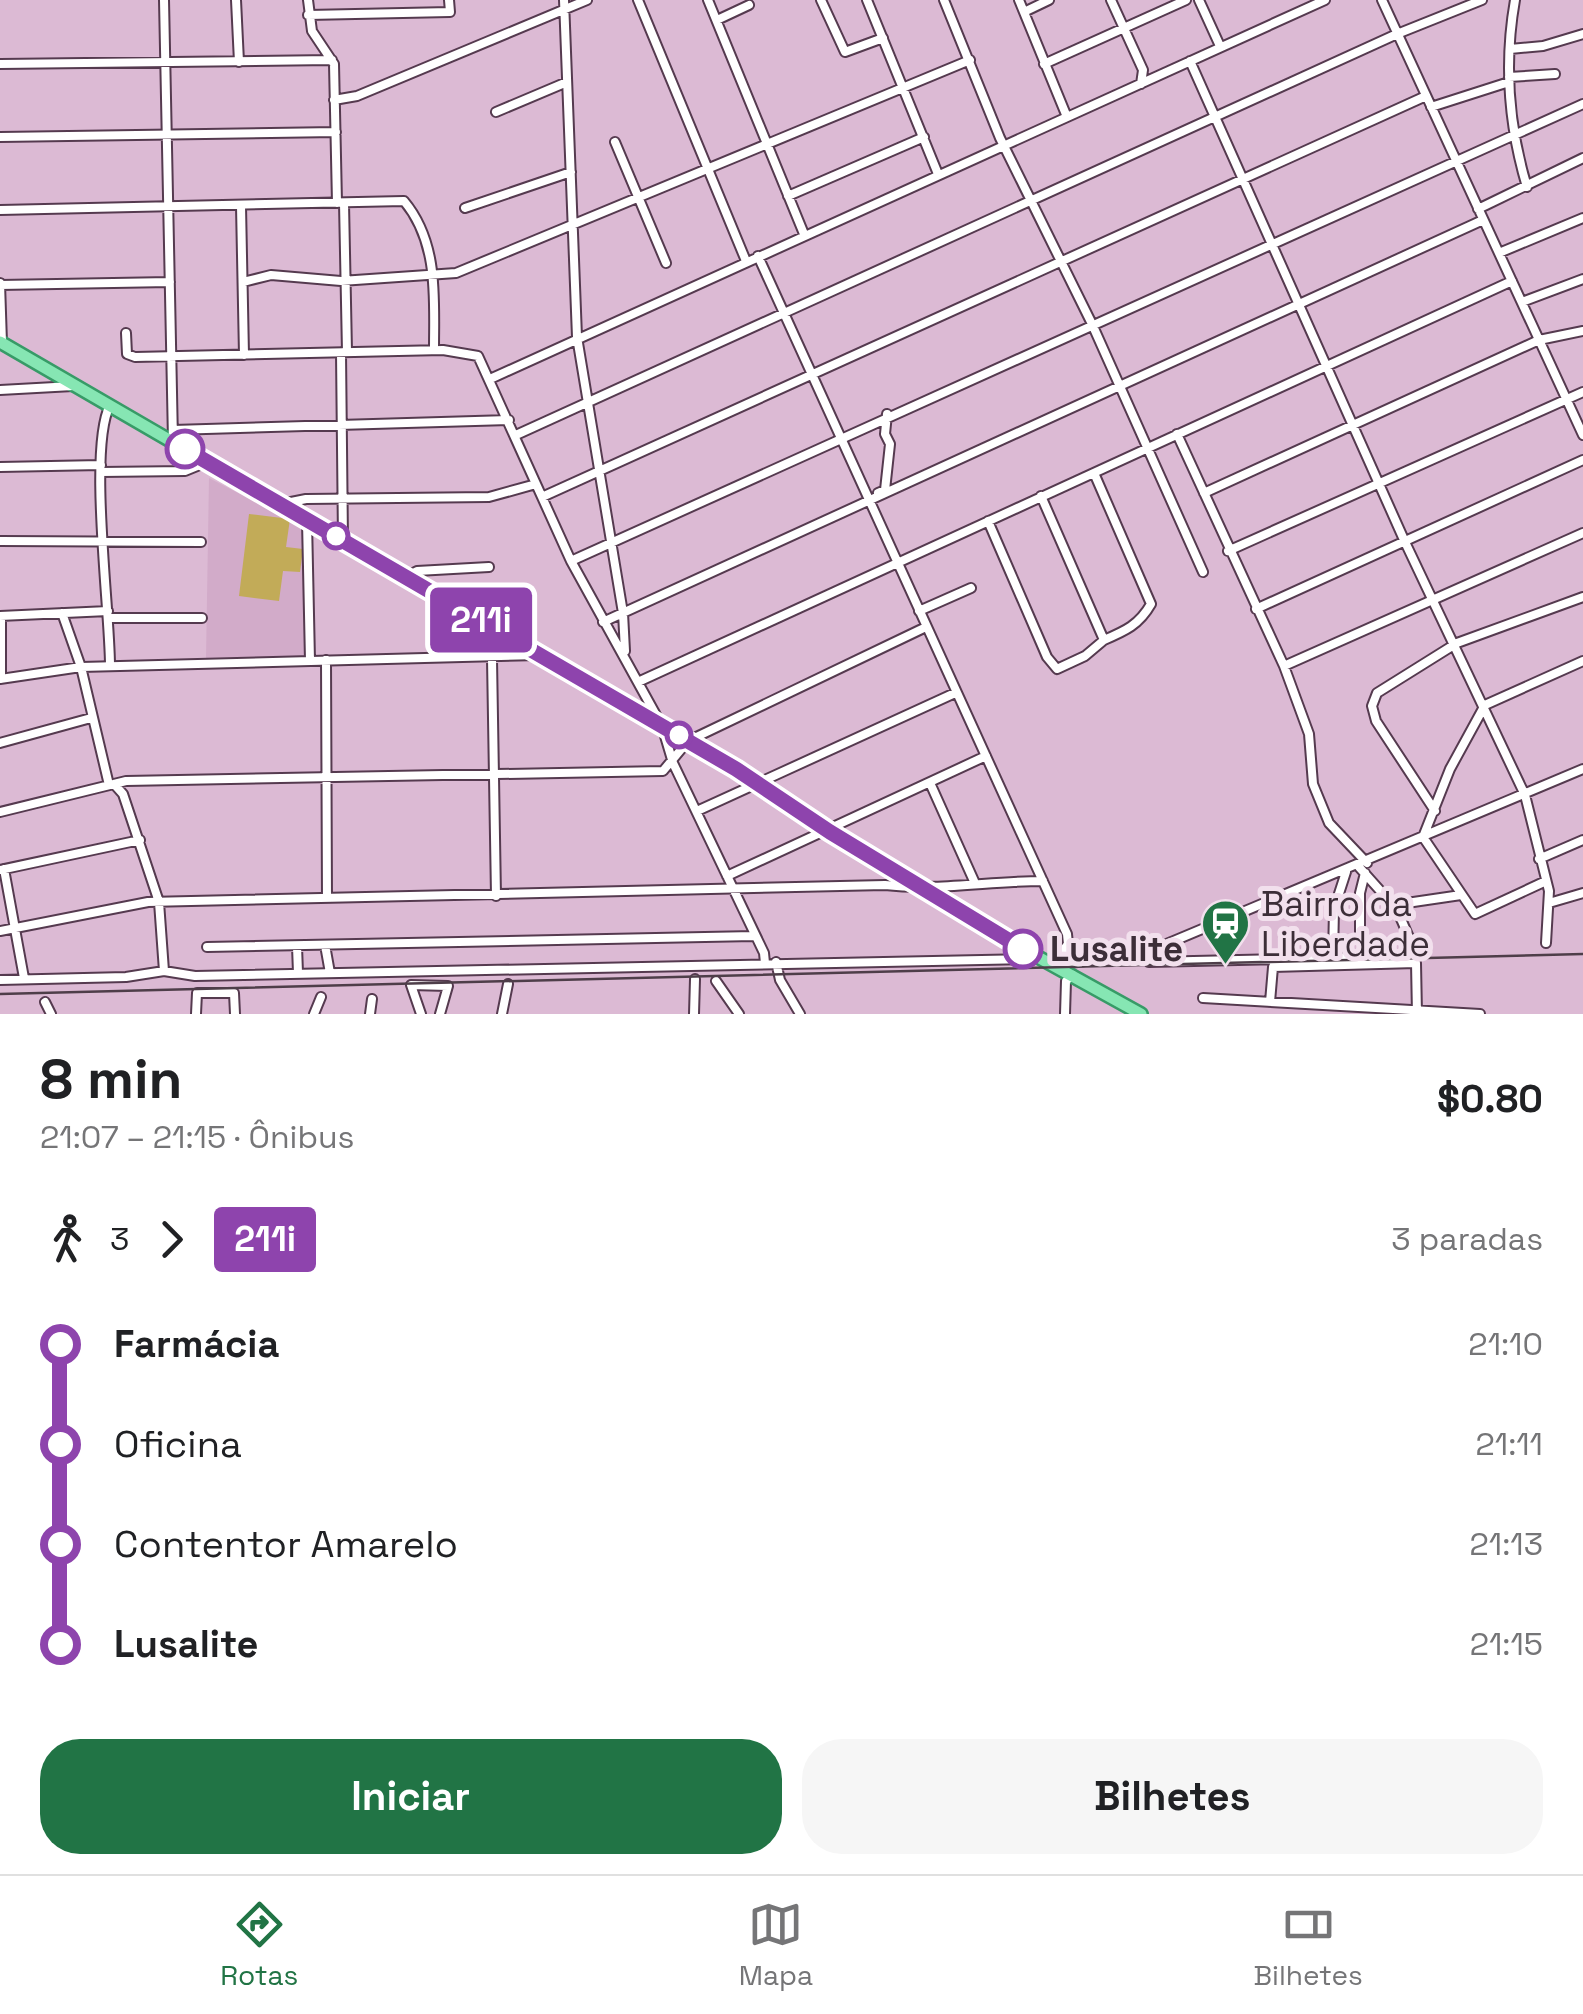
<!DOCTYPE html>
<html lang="pt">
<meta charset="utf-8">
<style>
body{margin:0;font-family:"Space Grotesk",sans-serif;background:#f6f6f6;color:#202124;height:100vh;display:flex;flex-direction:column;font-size:38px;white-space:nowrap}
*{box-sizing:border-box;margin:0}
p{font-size:32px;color:#757577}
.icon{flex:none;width:55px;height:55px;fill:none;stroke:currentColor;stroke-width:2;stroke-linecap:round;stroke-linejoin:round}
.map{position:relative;height:1014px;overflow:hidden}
.details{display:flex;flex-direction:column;background:#fff;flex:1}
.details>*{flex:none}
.badge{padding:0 20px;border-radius:8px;font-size:35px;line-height:65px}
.map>.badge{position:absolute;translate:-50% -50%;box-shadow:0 0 0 5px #fff}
.legs{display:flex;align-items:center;gap:15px;height:110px;padding:0 40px;font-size:32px}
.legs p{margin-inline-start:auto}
.headline{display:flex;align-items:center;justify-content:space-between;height:170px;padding:0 40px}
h1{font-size:55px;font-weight:800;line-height:75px}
.primary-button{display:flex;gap:20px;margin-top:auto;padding:20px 40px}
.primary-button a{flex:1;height:115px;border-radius:40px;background:#217445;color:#fff;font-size:40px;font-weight:800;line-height:115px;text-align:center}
.primary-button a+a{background:#f6f6f6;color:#202124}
ul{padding:0 40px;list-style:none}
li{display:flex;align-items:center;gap:35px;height:100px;font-size:38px}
li i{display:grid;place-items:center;width:15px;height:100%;margin:0 12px;background:currentColor}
li i::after{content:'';width:25px;height:25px;margin:-12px;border:8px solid;border-radius:50%;background:#fff}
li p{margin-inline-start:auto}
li:first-child i{background:linear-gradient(#0000 50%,currentColor 0)}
li:last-child i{background:linear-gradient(currentColor 50%,#0000 0)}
.tab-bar{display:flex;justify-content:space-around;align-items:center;height:140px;border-top:2px solid #e0e0e0;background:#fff;font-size:28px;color:#757577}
.tab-bar a{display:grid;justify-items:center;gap:5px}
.tab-bar .on{color:#217445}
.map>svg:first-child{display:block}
</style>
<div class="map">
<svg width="1583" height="1014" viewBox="0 0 1583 1014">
<rect width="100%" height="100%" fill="#dcbad4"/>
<!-- built -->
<path fill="#d2abc9" d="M 209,478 L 304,527 L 306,656 L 206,658 Z"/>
<!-- green -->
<path fill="#c2ab58" d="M 249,514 L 290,519 L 286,547 L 303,549 L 300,572 L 283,571 L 279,601 L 239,596 Z"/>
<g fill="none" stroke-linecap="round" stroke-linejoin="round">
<defs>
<path id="minor" d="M 164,0 L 173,441
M 236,0 L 239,62
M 308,0 L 312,31 L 334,64 L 337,203
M 564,0 L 577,337 L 623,613 L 625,651
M 638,0 L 746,261
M 708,0 L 804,234
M 821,0 L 845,52 L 883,38
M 867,0 L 938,174
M 944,0 L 1000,138 L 1092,324 L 1203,572
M 1019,0 L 1067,117
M 1111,0 L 1143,70 L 1141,84
M 1199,0 L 1220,46
M 1382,0 L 1583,435
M 1515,0 C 1504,62 1509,127 1527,187
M 1024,12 L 1049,0
M 308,15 L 450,12 L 449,0
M 717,20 L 749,5
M 1510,49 L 1543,46 L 1583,34
M 1190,61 L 1405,542 L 1525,795 L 1549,891 L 1546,943
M 0,64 L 332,60
M 1044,64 L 1186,0
M 1509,77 L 1555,74
M 334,100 L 357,96 L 587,0
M 1431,107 L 1509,82
M 496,112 L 567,82
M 0,137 L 336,132
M 615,142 L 666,263
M 788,196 L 924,137
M 344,203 L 347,352
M 241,206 L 244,355
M 465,208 L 571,172
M 1478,209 L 1583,158
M 0,210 L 404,201 C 439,243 434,298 434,350
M 1499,253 L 1583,218
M 758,256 L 1067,934 L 1068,944 L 1053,964
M 243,282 L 271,275 L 341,281 L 456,273 L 970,60
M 0,283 L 2,343
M 0,285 L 170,282
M 1522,302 L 1583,279
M 126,333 L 127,354 L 135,357 L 443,350 L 478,356 L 571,561 L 662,726 L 673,763 L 764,953 L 765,963
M 341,353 L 343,541
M 490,379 L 1325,0
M 0,390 L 73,386
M 173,430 L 509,420
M 1177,434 L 1284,666 L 1309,734 L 1313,784 L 1329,823 L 1367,863
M 516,435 L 1397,34 L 1482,0
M 0,467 L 101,465
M 101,472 L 185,471 L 207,462
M 878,493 L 885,490 L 890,444 L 885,434 L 887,414
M 1204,493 L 1539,340 L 1583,331
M 1041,496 L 1104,640 C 1125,631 1139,625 1151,604 L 1094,473
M 542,497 L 1426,96
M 281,504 L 306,499 L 489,497 L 536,484
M 307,521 L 310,661
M 988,521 L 1047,657 L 1057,669 L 1085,656 L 1104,640
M 0,541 L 201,542
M 1228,551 L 1583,392
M 571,561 L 1583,104
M 406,577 L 417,571 L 489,567
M 1256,609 L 1583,460
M 919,611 L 971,588
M 62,613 L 81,667 L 109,785
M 0,616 L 108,611
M 109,618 L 202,618
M 603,622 L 1483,220
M 492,659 L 496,896
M 326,660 L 327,898
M 110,666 C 110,609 88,448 110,405
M 1284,666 L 1583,533
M 0,679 L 81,667 L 539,655
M 1,679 L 1,616
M 638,682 L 1512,281
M 0,743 L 91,718
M 930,783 L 974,881
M 114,784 L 123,794 L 159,902 L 164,971
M 697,811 L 955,693
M 1435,811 L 1376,721 L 1372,706 L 1377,693 L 1457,643 L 1583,597
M 0,812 L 126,781 L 663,771 L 688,741 L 926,627
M 1539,859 L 1583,840
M 1359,867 L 1393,905 L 1461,895
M 4,869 L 24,978
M 0,870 L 140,840
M 727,876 L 986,756
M 1546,881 L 1475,914 L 1423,837 L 1450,769 L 1485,705 L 1583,661
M 1549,903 L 1583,893
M 0,931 L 148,902 L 885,885 C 938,891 990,881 1043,881
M 1360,932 L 1360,893 L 1365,873
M 325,945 L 330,973
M 297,946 L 298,973
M 207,947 L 754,936
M 1145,953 L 1149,962 L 1411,956 L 1414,949 L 1395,905
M 1333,958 L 1334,909 L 1346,872
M 776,962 L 780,980 L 800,1014
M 1055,965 L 1145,953 L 1583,769
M 0,980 L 126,977 L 164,971 L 195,976 L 1034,959
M 716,981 L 739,1014
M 1203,998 L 1480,1014
M 45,1002 L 51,1014
M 1270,1002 L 1273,967 L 1416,963 L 1417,1014
M 196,1014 L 197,993 L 234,993 L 235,1014
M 314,1014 L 321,997
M 370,1014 L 372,999
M 421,1014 L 411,985 L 448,986 L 440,1014
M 502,1014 L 508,984
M 694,1014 L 695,979
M 1065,1014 L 1066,981 L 1073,975"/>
<path id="major" d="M 0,342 L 688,741 L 1018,946 L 1141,1014"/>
</defs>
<!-- minor casing -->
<use href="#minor" stroke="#553a4f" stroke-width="12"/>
<!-- major casing -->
<use href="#major" stroke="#379b67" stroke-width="16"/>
<!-- minor -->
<use href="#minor" stroke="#fff" stroke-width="8"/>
<!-- major -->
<use href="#major" stroke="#86e6b3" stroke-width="11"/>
<!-- rail -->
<path stroke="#4e3e49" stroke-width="2.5" d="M 0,994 L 1583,954"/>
</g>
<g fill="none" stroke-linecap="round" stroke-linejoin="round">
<defs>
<path id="line-1" d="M 185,449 L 736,769 L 830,832 L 1023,949"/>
</defs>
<!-- line-1 casing -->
<use href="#line-1" stroke="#fff" stroke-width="22"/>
<!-- line-1 -->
<use href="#line-1" stroke="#8e44ad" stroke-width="15"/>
</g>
<!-- icons -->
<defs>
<symbol id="station-pin" viewBox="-11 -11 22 30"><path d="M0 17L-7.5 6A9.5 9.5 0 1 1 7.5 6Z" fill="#217445" stroke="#f2e0ed"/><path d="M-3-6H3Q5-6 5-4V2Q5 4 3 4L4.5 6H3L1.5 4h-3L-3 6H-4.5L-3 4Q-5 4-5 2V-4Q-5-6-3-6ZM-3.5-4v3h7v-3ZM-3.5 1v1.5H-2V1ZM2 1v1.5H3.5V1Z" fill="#fff"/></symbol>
</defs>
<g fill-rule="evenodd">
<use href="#station-pin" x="1198" y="896" width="55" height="75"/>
</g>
<!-- markers -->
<g fill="#fff" stroke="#8e44ad" stroke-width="5">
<circle cx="185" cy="449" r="18"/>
<circle cx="336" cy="536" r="12"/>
<circle cx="679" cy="735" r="12"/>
<circle cx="1023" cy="949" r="18"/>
</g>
<g text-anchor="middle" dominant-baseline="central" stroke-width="10" stroke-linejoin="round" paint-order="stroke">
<!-- poi labels -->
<g font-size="35" fill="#3c2e38" stroke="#f2e0ed" text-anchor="start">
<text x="1261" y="904">Bairro da<tspan x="1261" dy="40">Liberdade</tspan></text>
</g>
<!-- stop labels -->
<g font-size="35" font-weight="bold" fill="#3c2e38" stroke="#f2e0ed" text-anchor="start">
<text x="1050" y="949">Lusalite</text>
</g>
</g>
</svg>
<b class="badge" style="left:481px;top:620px;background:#8e44ad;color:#fff">211i</b>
</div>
<section class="details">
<div class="headline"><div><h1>8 min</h1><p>21:07 – 21:15 · Ônibus</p></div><b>$0.80</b></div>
<div class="legs"><svg class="icon" aria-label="walk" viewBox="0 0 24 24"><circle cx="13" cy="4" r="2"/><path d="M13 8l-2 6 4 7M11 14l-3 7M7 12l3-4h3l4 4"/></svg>3<svg class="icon" aria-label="forward" viewBox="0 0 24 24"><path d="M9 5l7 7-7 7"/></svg><b class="badge" style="background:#8e44ad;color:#fff">211i</b><p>3 paradas</p></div>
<ul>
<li><i style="color:#8e44ad"></i><b>Farmácia</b><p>21:10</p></li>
<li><i style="color:#8e44ad"></i><span>Oficina</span><p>21:11</p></li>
<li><i style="color:#8e44ad"></i><span>Contentor Amarelo</span><p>21:13</p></li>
<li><i style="color:#8e44ad"></i><b>Lusalite</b><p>21:15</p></li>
</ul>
<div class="primary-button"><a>Iniciar</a><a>Bilhetes</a></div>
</section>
<nav class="tab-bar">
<a class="on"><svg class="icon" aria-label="directions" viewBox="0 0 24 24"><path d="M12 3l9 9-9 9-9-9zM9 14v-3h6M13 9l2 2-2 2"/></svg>Rotas</a>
<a><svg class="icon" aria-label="map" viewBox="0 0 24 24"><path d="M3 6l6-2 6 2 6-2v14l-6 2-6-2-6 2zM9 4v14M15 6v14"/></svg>Mapa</a>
<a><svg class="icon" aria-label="tickets" viewBox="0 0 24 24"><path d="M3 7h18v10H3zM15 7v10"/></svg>Bilhetes</a>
</nav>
